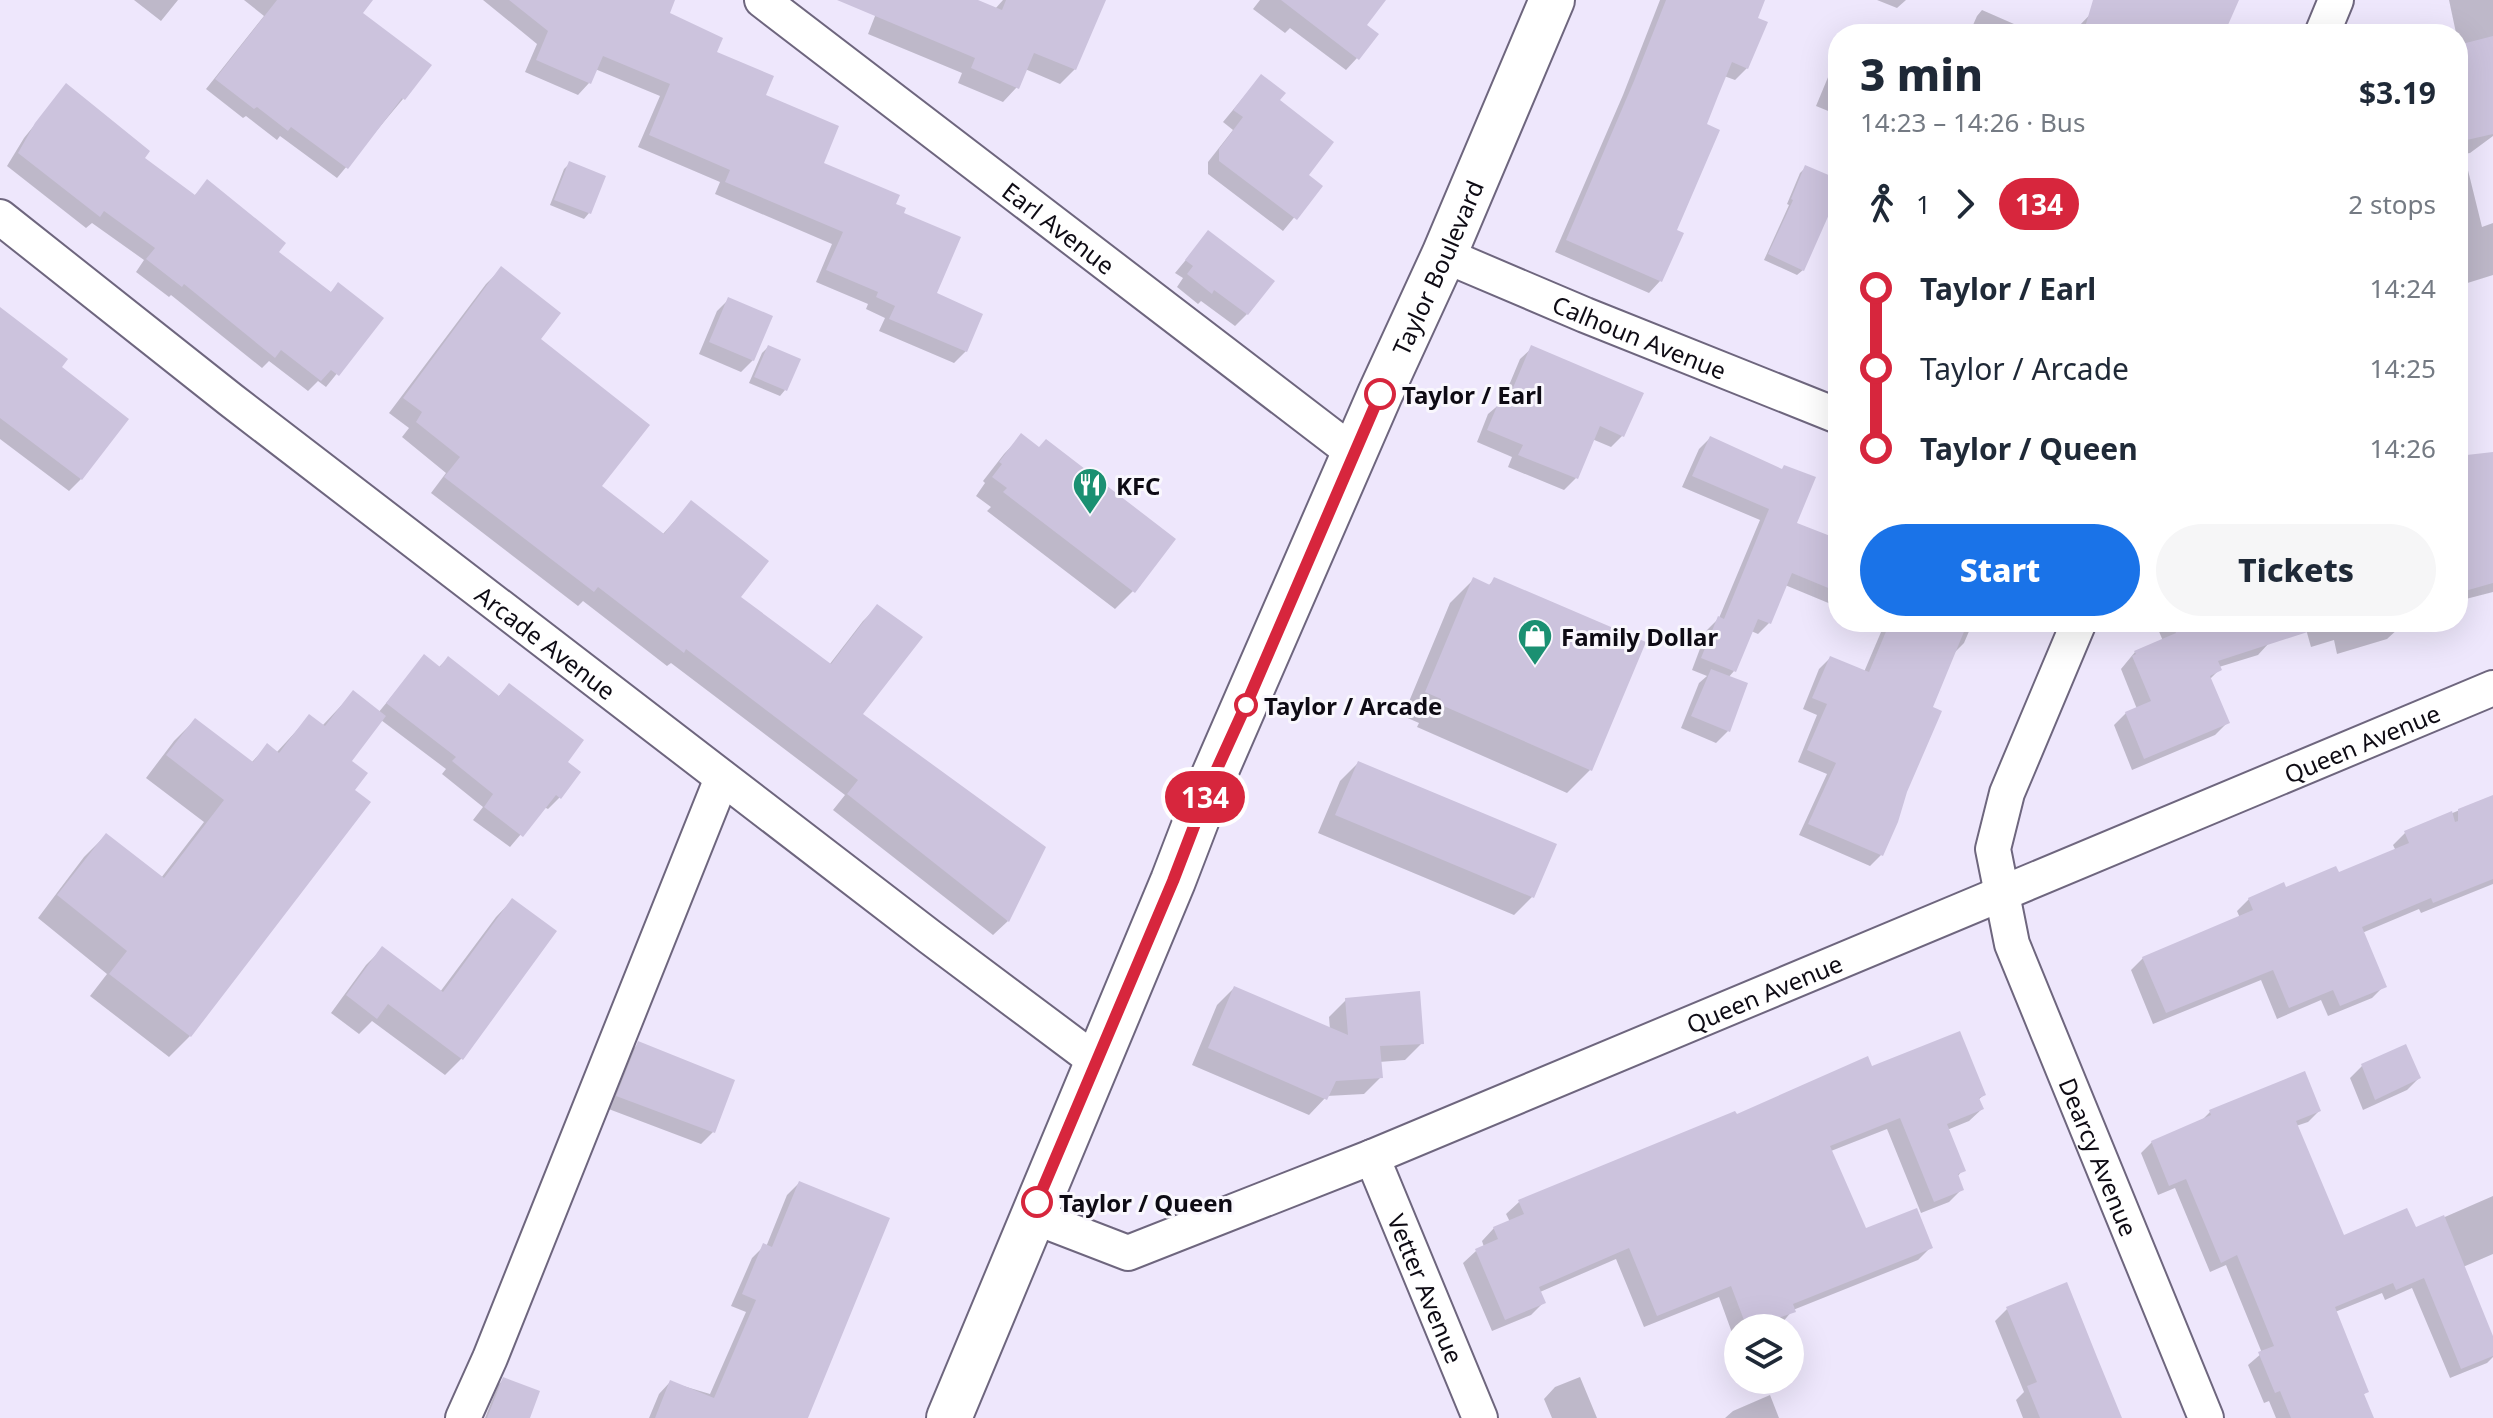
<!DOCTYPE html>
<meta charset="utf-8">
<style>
body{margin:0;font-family:"Noto Sans",sans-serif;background:#f6f6f7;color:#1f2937;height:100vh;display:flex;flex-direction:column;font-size:30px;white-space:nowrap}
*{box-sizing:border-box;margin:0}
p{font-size:26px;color:#747a83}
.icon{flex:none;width:44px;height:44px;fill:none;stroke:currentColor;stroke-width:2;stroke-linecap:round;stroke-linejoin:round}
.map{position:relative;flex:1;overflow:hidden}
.sheet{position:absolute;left:1828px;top:24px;width:640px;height:608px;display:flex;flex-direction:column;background:#fff;border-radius:32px;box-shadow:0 8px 32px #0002}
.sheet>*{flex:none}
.badge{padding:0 16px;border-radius:26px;font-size:28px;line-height:52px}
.controls{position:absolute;left:1724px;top:1314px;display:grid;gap:16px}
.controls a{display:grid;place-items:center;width:80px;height:80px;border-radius:50%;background:#fff;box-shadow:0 8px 32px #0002;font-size:40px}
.map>.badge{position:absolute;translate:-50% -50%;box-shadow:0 0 0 4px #fff}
.legs{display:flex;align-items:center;gap:12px;height:88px;padding:0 32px;font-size:26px}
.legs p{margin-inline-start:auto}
.summary{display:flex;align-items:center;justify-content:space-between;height:136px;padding:0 32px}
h1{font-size:44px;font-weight:800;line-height:60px}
.action{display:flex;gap:16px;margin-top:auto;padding:16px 32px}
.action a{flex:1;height:92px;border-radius:48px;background:#1a73e8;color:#fff;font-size:32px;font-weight:800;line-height:92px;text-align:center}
.action a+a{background:#f6f6f7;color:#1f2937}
ul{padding:0 32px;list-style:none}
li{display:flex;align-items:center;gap:28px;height:80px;font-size:30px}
li i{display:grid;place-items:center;width:12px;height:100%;margin:0 10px;background:currentColor}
li i::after{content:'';width:20px;height:20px;margin:-10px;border:6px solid;border-radius:50%;background:#fff}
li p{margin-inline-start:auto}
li:first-child i{background:linear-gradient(#0000 50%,currentColor 0)}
li:last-child i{background:linear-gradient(currentColor 50%,#0000 0)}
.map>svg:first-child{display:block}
</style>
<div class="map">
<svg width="2493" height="1418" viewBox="0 0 2493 1418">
<rect width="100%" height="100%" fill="#eee7fc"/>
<!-- shadow -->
<path fill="#0003" d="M 134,0 L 178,0 L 161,21 Z
M 244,0 L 355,0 L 403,99 L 337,178 L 280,136 L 277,140 L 246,116 L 243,118 L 206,89 L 264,16 Z
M 483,0 L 667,0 L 668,14 L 763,96 L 821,164 L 894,205 L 901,214 L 934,294 L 966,351 L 954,363 L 879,331 L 885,318 L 866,309 L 868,304 L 816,282 L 832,244 L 715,194 L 720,182 L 638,147 L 660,96 L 595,69 L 589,83 L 578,95 L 525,72 L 537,44 Z
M 852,0 L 972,0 L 995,9 L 1003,0 L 1104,0 L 1075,69 L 1060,84 L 1025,69 L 1017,87 L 1003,102 L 958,83 L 962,73 L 868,34 L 877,11 Z
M 1260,0 L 1384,0 L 1364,25 L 1357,58 L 1346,70 L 1290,28 L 1285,33 L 1253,9 Z
M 1660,0 L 1763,0 L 1755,19 L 1747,68 L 1735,80 L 1724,76 L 1704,125 L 1660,281 L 1649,293 L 1555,252 L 1623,95 Z
M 1877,0 L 1906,0 L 1897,8 Z
M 2104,0 L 2237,0 L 2222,34 L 2076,34 L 2078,27 Z
M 2449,0 L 2493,0 L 2493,136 L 2470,153 L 2464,154 L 2482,227 L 2493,223 L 2493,275 L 2458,286 L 2459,47 Z
M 1982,10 L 2014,24 L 2010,34 L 1969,34 L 1977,16 Z
M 1838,63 L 1838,115 L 1816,106 L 1831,70 Z
M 1261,76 L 1277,101 L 1307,175 L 1320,186 L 1283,231 L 1208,174 L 1208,162 L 1233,130 L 1223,122 Z
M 66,86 L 142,159 L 193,197 L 208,182 L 276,252 L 330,293 L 338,285 L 381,319 L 326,387 L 318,381 L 308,391 L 269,361 L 262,368 L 171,295 L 169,297 L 136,272 L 144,260 L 92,223 L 86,228 L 7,166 L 24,138 Z
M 570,163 L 589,213 L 584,219 L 550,205 L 564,169 Z
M 1806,167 L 1838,181 L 1838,188 L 1803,270 L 1797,275 L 1764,260 L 1789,205 L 1787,204 L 1800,173 Z
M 1209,232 L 1247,314 L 1235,326 L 1201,301 L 1198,304 L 1177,287 L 1183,278 L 1175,273 Z
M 501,269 L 538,339 L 599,487 L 662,535 L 691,503 L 738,597 L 829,665 L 863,621 L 878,606 L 861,715 L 1008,921 L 993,935 L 833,810 L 845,795 L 671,663 L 667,666 L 583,601 L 578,606 L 431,493 L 446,473 L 402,437 L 409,428 L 389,413 L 486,284 Z
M 729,299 L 753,360 L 741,372 L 699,354 L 717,311 Z
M 0,309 L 59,367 L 81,479 L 69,491 L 0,439 Z
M 768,347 L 785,390 L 780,396 L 749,383 L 762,353 Z
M 1532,348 L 1623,435 L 1611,447 L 1592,439 L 1576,478 L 1564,490 L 1508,467 L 1512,457 L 1477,442 L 1488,414 L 1502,402 L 1520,359 Z
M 1021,436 L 1133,591 L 1115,609 L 987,511 L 991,507 L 976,496 L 985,483 L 983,481 L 1004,454 Z
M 1710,438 L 1795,524 L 1838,542 L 1838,607 L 1785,585 L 1769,623 L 1758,634 L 1751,631 L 1734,671 L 1728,678 L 1745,685 L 1728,731 L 1716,743 L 1681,728 L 1699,683 L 1707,676 L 1692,670 L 1707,630 L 1719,618 L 1760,520 L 1682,487 L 1699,449 Z
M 2493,454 L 2493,592 L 2462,600 L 2458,607 L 2458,463 Z
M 1473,580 L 1488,586 L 1494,580 L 1590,770 L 1567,793 L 1417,727 L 1419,723 L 1403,716 L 1450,603 Z
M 1876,622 L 1973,622 L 1964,643 L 1953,654 L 1930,708 L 1905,792 L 1881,855 L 1870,866 L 1799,835 L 1827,774 L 1798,762 L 1817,715 L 1803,709 L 1819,669 L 1830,658 L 1864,672 L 1884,625 Z
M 2155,622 L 2261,622 L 2269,643 L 2258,655 L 2219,667 L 2219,670 L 2209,680 L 2227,723 L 2215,735 L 2132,770 L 2114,725 L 2126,713 L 2137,709 L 2121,669 L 2135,652 L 2163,641 Z
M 2304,622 L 2420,622 L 2399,628 L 2387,639 L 2337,654 L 2334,640 L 2311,647 Z
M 424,657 L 438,668 L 448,658 L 498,697 L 509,685 L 565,763 L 560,797 L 548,809 L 544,807 L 510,847 L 473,820 L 483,807 L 442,774 L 446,769 L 381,720 L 350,761 L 190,1036 L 169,1057 L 90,996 L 107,974 L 38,918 L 84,857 L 106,835 L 161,878 L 204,822 L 146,778 L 174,741 L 195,720 L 251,763 L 267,746 L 276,753 L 310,716 L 322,726 L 353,693 L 378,713 Z
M 1358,763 L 1554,845 L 1532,897 L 1514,915 L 1318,833 L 1340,781 Z
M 2493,796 L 2493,884 L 2421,913 L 2419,909 L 2362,933 L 2384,986 L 2372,998 L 2328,1016 L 2321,1000 L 2277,1019 L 2261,980 L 2153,1024 L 2131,970 L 2143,958 L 2240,918 L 2237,911 L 2249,899 L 2338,875 L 2396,851 L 2393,845 L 2405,833 Z
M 512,900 L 462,1058 L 445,1075 L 372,1021 L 359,1034 L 331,1013 L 366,965 L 382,949 L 440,992 L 496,917 Z
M 1234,988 L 1330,1030 L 1329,1017 L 1346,1000 L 1422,1043 L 1405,1060 L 1379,1062 L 1381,1077 L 1364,1094 L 1327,1096 L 1309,1115 L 1192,1065 L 1217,1005 Z
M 639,1043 L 713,1132 L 701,1144 L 606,1108 L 627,1055 Z
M 2362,1066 L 2419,1078 L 2407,1090 L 2363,1110 L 2350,1078 Z
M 1871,1069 L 1984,1095 L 1978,1100 L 1982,1109 L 1969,1121 L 1947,1130 L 1963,1170 L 1957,1177 L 1962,1189 L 1949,1202 L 1921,1213 L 1887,1129 L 1831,1151 L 1865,1231 L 1930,1248 L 1918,1260 L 1793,1310 L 1781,1324 L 1770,1328 L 1738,1328 L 1738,1340 L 1735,1341 L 1719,1297 L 1644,1327 L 1616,1259 L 1540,1292 L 1544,1302 L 1531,1315 L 1492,1331 L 1463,1263 L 1476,1251 L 1484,1247 L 1482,1241 L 1494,1228 L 1510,1222 L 1506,1214 L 1519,1202 L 1736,1116 Z
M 2319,1111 L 2308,1122 L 2296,1126 L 2343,1238 L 2415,1230 L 2493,1196 L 2493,1254 L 2463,1267 L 2493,1341 L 2493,1357 L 2487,1363 L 2450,1378 L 2412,1288 L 2385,1300 L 2382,1293 L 2335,1312 L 2367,1391 L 2362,1396 L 2369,1418 L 2276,1418 L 2269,1401 L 2264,1403 L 2248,1365 L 2262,1353 L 2226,1265 L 2210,1272 L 2175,1188 L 2158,1195 L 2141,1153 L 2152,1142 L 2199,1123 L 2210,1112 Z
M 799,1183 L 800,1418 L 649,1418 L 659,1394 L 670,1382 L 710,1394 L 746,1312 L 731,1306 L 752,1258 L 764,1246 L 766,1247 L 787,1195 Z
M 2007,1309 L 2121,1418 L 2023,1418 L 2016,1400 L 2024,1392 L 1995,1321 Z
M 1580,1377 L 1597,1418 L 1552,1418 L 1544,1399 L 1555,1387 Z
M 504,1379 L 528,1418 L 485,1418 L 498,1385 Z
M 1770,1395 L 1779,1418 L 1725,1418 L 1733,1411 Z"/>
<!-- building -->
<path fill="#ccc3dd" d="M 277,0 L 373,0 L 363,13 L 432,65 L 405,100 L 402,98 L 348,169 L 291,127 L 288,131 L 257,107 L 254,109 L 215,79 Z
M 509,0 L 675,0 L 670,13 L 723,38 L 717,52 L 774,76 L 766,95 L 839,126 L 824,163 L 900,195 L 896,204 L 906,208 L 904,213 L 961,237 L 937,293 L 983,314 L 967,352 L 889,319 L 895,306 L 876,297 L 878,292 L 826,270 L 843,232 L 725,182 L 730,170 L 649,135 L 670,84 L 603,56 L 591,84 L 536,60 L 548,31 Z
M 837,0 L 978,0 L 1002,10 L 1006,0 L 1106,0 L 1076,70 L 1034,53 L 1019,89 L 971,68 L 975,58 Z
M 1281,0 L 1386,0 L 1367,25 L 1379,34 L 1359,60 Z
M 1666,0 L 1765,0 L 1758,18 L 1768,22 L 1748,69 L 1732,62 L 1718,96 L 1707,124 L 1720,130 L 1677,230 L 1684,233 L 1662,282 L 1566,240 L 1634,81 Z
M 2093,0 L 2239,0 L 2224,34 L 2083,34 Z
M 2493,36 L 2493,134 L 2458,142 L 2458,45 Z
M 1261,74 L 1286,93 L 1280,100 L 1334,142 L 1309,175 L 1323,186 L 1297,220 L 1219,161 L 1219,149 L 1243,117 L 1233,110 Z
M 66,83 L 150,151 L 145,158 L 195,195 L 207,179 L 286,243 L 279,252 L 331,292 L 338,282 L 384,318 L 339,376 L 331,370 L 321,381 L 281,350 L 275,358 L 184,284 L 182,287 L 146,259 L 155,248 L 104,211 L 100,217 L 18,153 L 35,123 Z
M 569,161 L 606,176 L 591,214 L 554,200 Z
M 1805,165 L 1838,179 L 1838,194 L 1804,271 L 1768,254 L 1793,200 L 1791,199 Z
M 1208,230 L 1275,281 L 1248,315 L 1214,290 L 1212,294 L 1187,274 L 1193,266 L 1185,260 Z
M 501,266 L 561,313 L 541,339 L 650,425 L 602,486 L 664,534 L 691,500 L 769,561 L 741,597 L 831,664 L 877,604 L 923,637 L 863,714 L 1046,847 L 1009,922 L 847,794 L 858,780 L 686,649 L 684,653 L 598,587 L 594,592 L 444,477 L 460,457 L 416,422 L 422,412 L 403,398 Z
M 728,297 L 773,316 L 754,361 L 709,342 Z
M 0,307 L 68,359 L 62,367 L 129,419 L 82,480 L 0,418 Z
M 768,345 L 801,359 L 787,391 L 754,377 Z
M 1531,345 L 1644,393 L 1624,437 L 1600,426 L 1578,479 L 1518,455 L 1523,445 L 1487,430 L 1500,399 L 1507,402 Z
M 1021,433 L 1039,447 L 1046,439 L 1176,539 L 1135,593 L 1003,492 L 1007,488 L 992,477 L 1002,464 L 999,462 Z
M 1710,436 L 1782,469 L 1784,465 L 1816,477 L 1797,523 L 1838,539 L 1838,592 L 1792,573 L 1771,624 L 1758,619 L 1736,672 L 1701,658 L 1718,616 L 1724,619 L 1769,509 L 1692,476 Z
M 2493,452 L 2493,583 L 2458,593 L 2458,456 Z
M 1473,577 L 1490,585 L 1494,577 L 1646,642 L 1592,771 L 1439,704 L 1441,699 L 1425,692 Z
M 1890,622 L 1968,622 L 1933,707 L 1942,711 L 1907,792 L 1898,822 L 1883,856 L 1808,824 L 1836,763 L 1807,750 L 1827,704 L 1812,698 L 1830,656 L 1869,672 Z
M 2171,622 L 2316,622 L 2317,629 L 2218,661 L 2222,670 L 2210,676 L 2230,723 L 2144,759 L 2125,712 L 2151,701 L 2132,656 L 2136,654 L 2134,651 L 2176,633 Z
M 424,654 L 440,667 L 448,656 L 499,696 L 509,683 L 584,740 L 568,762 L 581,772 L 561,799 L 556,795 L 523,837 L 484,807 L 493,794 L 452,761 L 456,757 L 386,703 Z
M 1711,669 L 1748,683 L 1730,732 L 1691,716 Z
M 353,690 L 386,716 L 352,761 L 368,773 L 355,790 L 371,802 L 191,1037 L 109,974 L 127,951 L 57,895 L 106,833 L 164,878 L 224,800 L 166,755 L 195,718 L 253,762 L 267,743 L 279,753 L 309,714 L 325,726 Z
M 1358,761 L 1557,844 L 1534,898 L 1335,815 Z
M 2493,795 L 2493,879 L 2433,903 L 2431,898 L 2362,927 L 2387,987 L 2340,1006 L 2333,990 L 2289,1008 L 2273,970 L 2166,1013 L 2142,957 L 2253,910 L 2248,898 L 2284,882 L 2286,887 L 2336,866 L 2339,872 L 2409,843 L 2404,831 L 2452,811 L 2455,822 L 2458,821 L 2458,809 Z
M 512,898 L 557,931 L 463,1060 L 388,1004 L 377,1019 L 346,995 L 382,946 L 443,992 Z
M 1234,986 L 1348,1035 L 1345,998 L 1420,991 L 1424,1044 L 1380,1046 L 1383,1078 L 1336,1081 L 1327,1100 L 1208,1048 Z
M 1960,1031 L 1986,1095 L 1979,1098 L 1984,1109 L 1947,1124 L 1966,1171 L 1958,1174 L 1964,1190 L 1934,1202 L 1900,1118 L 1830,1146 L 1866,1228 L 1917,1208 L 1933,1248 L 1793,1304 L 1796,1312 L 1747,1328 L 1731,1286 L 1657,1316 L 1629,1248 L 1539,1287 L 1546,1303 L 1505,1320 L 1475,1249 L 1498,1239 L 1493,1227 L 1524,1214 L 1518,1200 L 1735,1111 L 1737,1114 L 1868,1056 L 1872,1066 Z
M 638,1041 L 735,1080 L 715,1133 L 616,1096 Z
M 2406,1044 L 2421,1078 L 2375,1100 L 2361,1064 Z
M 2305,1071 L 2321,1111 L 2296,1121 L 2344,1235 L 2407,1208 L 2416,1227 L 2444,1215 L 2493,1336 L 2493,1356 L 2461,1369 L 2424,1278 L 2396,1290 L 2393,1283 L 2335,1307 L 2369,1392 L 2364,1394 L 2374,1418 L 2291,1418 L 2280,1391 L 2275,1393 L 2258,1352 L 2274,1346 L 2237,1255 L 2221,1263 L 2186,1179 L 2169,1186 L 2151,1141 L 2211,1115 L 2209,1110 Z
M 799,1181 L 890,1218 L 808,1418 L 655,1418 L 670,1380 L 714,1398 L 756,1300 L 742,1294 L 763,1243 L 772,1247 Z
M 2067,1282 L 2097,1357 L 2122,1418 L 2040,1418 L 2027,1386 L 2037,1382 L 2006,1307 Z
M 503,1377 L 540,1391 L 530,1418 L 487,1418 Z"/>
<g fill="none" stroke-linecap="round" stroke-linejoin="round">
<defs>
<g id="minor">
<path id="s1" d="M 762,0 L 1355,454"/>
<path d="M 2322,34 L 2336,0"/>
<path id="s2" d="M 0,217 L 231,400 L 930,937 L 1097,1062"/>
<path id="s3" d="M 1444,255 L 1585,315 L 1838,416"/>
<path id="s4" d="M 2079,622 L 2007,793 L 1993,849 L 2012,944 L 2206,1418"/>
<path id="s5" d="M 1372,1157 L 1480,1418"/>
<path id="s6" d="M 1032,1216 L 1128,1253 L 1372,1157 L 2493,688"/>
<path d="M 463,1418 L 490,1358 L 722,778"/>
</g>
<g id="primary">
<path id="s7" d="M 949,1418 L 1173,881 L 1211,782 L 1380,394 L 1444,255 L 1552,0"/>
</g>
</defs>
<!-- minor casing -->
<use href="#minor" stroke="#6e667e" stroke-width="38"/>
<!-- primary casing -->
<use href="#primary" stroke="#6e667e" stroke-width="48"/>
<!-- minor -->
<use href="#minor" stroke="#fff" stroke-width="34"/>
<!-- primary -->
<use href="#primary" stroke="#fff" stroke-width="44"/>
</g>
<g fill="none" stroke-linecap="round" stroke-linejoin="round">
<defs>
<path id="line-1" d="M 1037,1202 L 1173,881 L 1211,782 L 1246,705 L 1380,394"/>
</defs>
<!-- line-1 casing -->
<use href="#line-1" stroke="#fff" stroke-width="18"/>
<!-- line-1 -->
<use href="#line-1" stroke="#d7263d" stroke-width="12"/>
</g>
<!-- icons -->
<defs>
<symbol id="restaurant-pin" viewBox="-11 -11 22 30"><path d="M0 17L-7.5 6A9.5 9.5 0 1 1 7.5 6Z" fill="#1b9072" stroke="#f9f7fd"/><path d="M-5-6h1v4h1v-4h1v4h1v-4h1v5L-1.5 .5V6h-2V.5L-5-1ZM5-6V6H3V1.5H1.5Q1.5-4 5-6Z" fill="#fff"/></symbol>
<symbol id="shop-pin" viewBox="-11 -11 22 30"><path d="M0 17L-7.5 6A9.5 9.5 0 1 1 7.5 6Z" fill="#1b9072" stroke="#f9f7fd"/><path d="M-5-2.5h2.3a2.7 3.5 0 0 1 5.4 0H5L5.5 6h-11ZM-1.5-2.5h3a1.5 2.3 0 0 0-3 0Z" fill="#fff"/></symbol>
</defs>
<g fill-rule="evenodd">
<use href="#restaurant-pin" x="1070" y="465" width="40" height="54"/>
<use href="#shop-pin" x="1515" y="616" width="40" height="54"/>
</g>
<!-- markers -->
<g fill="#fff" stroke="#d7263d" stroke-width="4">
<circle cx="1380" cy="394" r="14"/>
<circle cx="1246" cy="705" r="10"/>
<circle cx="1037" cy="1202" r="14"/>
</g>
<g text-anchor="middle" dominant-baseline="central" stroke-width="6" stroke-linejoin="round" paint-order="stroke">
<!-- street labels -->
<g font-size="24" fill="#0e0b14" stroke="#f9f7fd">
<text stroke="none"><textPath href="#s1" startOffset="374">Earl Avenue</textPath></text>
<text stroke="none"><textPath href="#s7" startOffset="1250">Taylor Boulevard</textPath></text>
<text stroke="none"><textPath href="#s3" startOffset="212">Calhoun Avenue</textPath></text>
<text stroke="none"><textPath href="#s2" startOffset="692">Arcade Avenue</textPath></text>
<text stroke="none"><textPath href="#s6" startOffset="1438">Queen Avenue</textPath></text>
<text stroke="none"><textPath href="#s6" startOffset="790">Queen Avenue</textPath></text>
<text stroke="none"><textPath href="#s4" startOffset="570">Dearcy Avenue</textPath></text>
<text stroke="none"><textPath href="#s5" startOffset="142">Vetter Avenue</textPath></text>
</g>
<!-- stop labels -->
<g font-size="24" font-weight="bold" fill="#0e0b14" stroke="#f9f7fd" text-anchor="start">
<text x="1402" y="394">Taylor / Earl</text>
<text x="1264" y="705">Taylor / Arcade</text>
<text x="1059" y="1202">Taylor / Queen</text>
</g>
<!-- poi labels -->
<g font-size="24" font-weight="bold" fill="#0e0b14" stroke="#f9f7fd" text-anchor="start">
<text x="1116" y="485">KFC</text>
<text x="1561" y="636">Family Dollar</text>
</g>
</g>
</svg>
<div class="controls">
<a><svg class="icon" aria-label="layers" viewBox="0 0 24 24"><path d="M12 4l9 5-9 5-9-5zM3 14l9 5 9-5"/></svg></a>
</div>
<b class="badge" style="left:1205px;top:797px;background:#d7263d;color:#fff">134</b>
<section class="sheet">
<div class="summary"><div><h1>3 min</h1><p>14:23 – 14:26 · Bus</p></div><b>$3.19</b></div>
<div class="legs"><svg class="icon" aria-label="walk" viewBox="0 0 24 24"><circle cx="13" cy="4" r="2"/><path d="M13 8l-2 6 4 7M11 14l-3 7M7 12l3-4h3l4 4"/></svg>1<svg class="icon" aria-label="forward" viewBox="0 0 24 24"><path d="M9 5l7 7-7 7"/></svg><b class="badge" style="background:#d7263d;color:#fff">134</b><p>2 stops</p></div>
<ul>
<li><i style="color:#d7263d"></i><b>Taylor / Earl</b><p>14:24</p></li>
<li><i style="color:#d7263d"></i><span>Taylor / Arcade</span><p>14:25</p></li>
<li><i style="color:#d7263d"></i><b>Taylor / Queen</b><p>14:26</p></li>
</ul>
<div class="action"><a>Start</a><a>Tickets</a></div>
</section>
</div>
